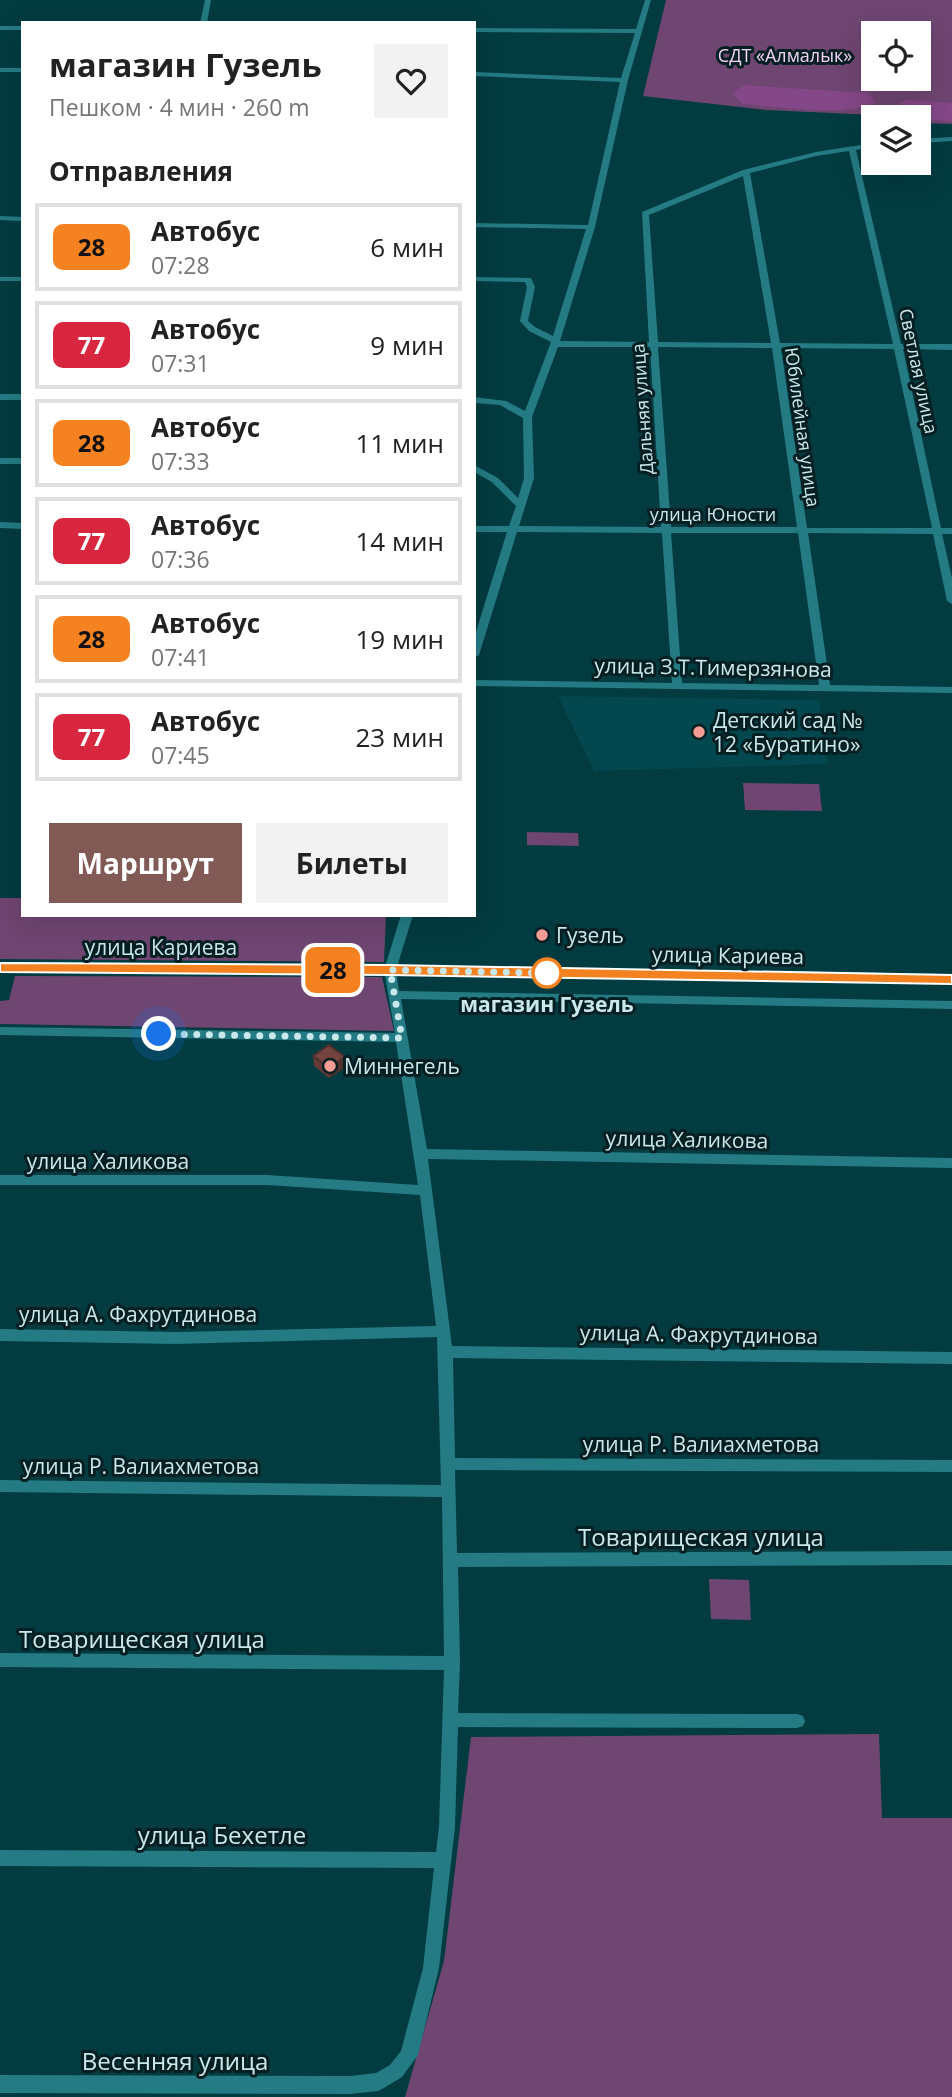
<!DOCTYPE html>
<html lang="ru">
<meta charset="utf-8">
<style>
body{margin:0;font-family:"Open Sans",sans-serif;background:#f2f2f2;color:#222;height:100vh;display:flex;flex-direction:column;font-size:26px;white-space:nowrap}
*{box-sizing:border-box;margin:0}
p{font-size:23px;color:#767676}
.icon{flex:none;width:38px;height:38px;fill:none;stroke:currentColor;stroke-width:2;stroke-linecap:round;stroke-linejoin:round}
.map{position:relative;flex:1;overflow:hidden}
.panel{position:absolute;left:21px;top:21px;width:455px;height:896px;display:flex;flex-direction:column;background:#fff;border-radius:0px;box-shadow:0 7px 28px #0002}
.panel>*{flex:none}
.badge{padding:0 14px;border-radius:10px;font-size:24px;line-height:46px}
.controls{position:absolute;left:861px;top:21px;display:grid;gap:14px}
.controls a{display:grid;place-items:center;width:70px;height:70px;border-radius:0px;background:#fff;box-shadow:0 7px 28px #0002;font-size:35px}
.you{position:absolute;width:35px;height:35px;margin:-18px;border:5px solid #fff;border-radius:50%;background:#1a73e8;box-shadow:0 0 0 10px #1a73e833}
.map>.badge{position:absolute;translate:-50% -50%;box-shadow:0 0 0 4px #fff}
h2{padding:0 28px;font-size:26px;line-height:63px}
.round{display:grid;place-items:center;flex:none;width:74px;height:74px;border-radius:0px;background:#f2f2f2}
.overview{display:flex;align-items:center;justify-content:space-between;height:119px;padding:0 28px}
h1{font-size:33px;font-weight:700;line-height:52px}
.cta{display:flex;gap:14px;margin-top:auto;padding:14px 28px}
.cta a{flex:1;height:80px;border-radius:0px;background:#815955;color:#fff;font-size:28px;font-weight:700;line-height:80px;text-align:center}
.cta a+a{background:#f2f2f2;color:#222}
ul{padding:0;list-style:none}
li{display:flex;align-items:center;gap:21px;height:88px;margin:0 14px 10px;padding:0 14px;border:4px solid #e0e0e0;border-radius:0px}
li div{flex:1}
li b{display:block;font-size:26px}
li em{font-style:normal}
li .badge{min-width:77px;font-weight:700;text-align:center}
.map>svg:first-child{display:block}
</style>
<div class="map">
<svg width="952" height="2097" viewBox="0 0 952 2097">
<rect width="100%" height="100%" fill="#023b40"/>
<!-- built -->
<path fill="#04484f" d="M 558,696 L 819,700 L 828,764 L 594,771 Z"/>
<!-- green -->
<path fill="#6f4571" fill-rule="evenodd" d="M 666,0 L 952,0 L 952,124 L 919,123 L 919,117 L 766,110 L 643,96 ZM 873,33 L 919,33 L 919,79 L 873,79 Z
M 743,783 L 819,784 L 822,811 L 745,810 Z
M 527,832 L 578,833 L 579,846 L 527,845 Z
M 0,898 L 23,898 L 23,915 L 386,915 L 384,962 L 0,959 Z
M 15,976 L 382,977 L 394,1031 L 0,1024 L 0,1001 L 9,1000 Z
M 709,1579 L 749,1580 L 751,1620 L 711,1619 Z
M 879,1734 L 882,1818 L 952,1818 L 952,2097 L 405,2097 L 444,1961 L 471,1737 Z"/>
<!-- forest -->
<path fill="#844787" d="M 744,85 L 868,93 L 875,102 C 851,118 773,106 742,104 L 733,93 Z
M 905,100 L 952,103 L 952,122 L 907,117 L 892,109 Z"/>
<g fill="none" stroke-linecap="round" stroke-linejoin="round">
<!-- street -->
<path fill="#247b84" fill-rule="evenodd" d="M 205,0 L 211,0 L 207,23 L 200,23 Z
M 645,0 L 651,0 L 628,80 L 595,227 L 560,341 L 649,342 L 642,212 L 743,170 L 816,152 L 873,143 L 873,147 L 856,150 L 901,344 L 952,344 L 952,350 L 903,349 L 941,528 L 952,528 L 952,534 L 942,534 L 952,578 L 952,604 L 947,601 L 933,534 L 808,533 L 830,685 L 952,687 L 952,693 L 474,686 L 474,680 L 672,683 L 662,533 L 517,532 L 479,655 L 474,658 L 474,638 L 507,532 L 474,532 L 474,526 L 509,526 L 516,506 L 492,482 L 474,472 L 474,465 L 498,478 L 518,498 L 524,478 L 523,418 L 500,405 L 474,403 L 474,397 L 506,401 L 525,411 L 551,342 L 529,331 L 520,321 L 527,287 L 525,282 L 474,281 L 474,277 L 531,278 L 535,287 L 528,321 L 535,327 L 553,336 L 586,229 L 474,227 L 474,223 L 588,225 L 620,82 L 474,76 L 474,72 L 621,78 L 635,33 L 474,32 L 474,28 L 636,29 ZM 849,151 L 893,344 L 780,343 L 750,173 L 816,156 ZM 743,176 L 771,343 L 658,342 L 649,215 ZM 558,347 L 650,347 L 661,527 L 519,526 L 534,478 L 532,417 ZM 658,347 L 772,348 L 797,527 L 671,527 ZM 781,348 L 894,349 L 932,528 L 807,528 ZM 671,533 L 798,533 L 819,685 L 682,683 Z
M 0,26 L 23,26 L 23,30 L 0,30 Z
M 0,68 L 23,68 L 23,72 L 0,72 Z
M 952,137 L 952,141 L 919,143 L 919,139 Z
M 0,216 L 23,217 L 23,221 L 0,220 Z
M 0,277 L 23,277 L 23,281 L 0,281 Z
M 0,394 L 23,394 L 23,400 L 0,400 Z
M 0,458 L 23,458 L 23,464 L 0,464 Z
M 0,522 L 23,523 L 23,529 L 0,528 Z
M 401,915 L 413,915 L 396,970 L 399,991 L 952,1001 L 952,1009 L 401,999 L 427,1149 L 952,1158 L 952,1168 L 428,1159 L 452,1346 L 952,1352 L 952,1364 L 453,1358 L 455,1458 L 952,1460 L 952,1472 L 455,1470 L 457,1553 L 952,1551 L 952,1565 L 458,1567 L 460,1663 L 458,1713 L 797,1714 L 803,1716 L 805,1721 L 803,1726 L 797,1728 L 458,1727 L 455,1827 L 439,1968 L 418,2055 L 402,2077 L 384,2088 L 378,2091 L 350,2094 L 0,2093 L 0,2075 L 350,2076 L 376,2073 L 390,2065 L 401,2051 L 423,1968 L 434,1868 L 0,1866 L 0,1850 L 436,1852 L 439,1827 L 444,1670 L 0,1667 L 0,1653 L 444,1656 L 442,1497 L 0,1492 L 0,1480 L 441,1485 L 437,1337 L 177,1344 L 0,1341 L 0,1329 L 177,1332 L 436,1326 L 420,1195 L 267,1185 L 0,1185 L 0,1175 L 267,1175 L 418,1185 L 396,1042 L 0,1035 L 0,1027 L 395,1033 L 384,970 Z"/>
<!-- secondary -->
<path fill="#309fab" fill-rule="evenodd" d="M 0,962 L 390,965 L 952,974 L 952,984 L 390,975 L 0,972 Z"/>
</g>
<!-- wall -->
<path fill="#633a36" d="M 313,1056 L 345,1057 L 346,1067 L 329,1078 L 314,1066 Z"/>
<!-- shaded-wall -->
<path fill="#502f2c" d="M 345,1057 L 346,1067 L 329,1078 L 329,1068 Z"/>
<!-- building -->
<path fill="#73433f" stroke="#502f2c" stroke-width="2" d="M 329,1045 L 345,1057 L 329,1068 L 313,1056 Z"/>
<!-- line -->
<path fill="#f58220" stroke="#fff" stroke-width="2" d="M 0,963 L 390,965 L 952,975 L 952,984 L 390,975 L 0,972 Z"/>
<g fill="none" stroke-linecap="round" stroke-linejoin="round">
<!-- walk -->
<path stroke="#c9e8ec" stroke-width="7" stroke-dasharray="0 12.6" d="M 159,1034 L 402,1038 L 390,970 L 547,973"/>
</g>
<!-- markers -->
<g fill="#f59c94" stroke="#041f22" stroke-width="2.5">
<circle cx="699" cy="732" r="7"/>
<circle cx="542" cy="935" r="7"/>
<circle cx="330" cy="1066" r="7"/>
</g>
<circle fill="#fff" stroke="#f58220" stroke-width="3.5" cx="547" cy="973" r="14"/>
<g text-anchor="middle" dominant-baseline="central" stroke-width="6" stroke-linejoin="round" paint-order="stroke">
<!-- far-park labels -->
<g font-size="18" fill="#f4d2f5" stroke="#041f22">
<text x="785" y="55">СДТ «Алмалык»</text>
</g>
<!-- far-street labels -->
<g font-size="18" fill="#c9e8ec" stroke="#041f22">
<text transform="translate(919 371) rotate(78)">Светлая улица</text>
<text transform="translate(642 409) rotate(-94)">Дальняя улица</text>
<text transform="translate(803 427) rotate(82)">Юбилейная улица</text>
<text x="713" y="514">улица Юности</text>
</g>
<!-- street labels -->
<g font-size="21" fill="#c9e8ec" stroke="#041f22">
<text transform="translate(713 667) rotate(1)">улица З.Т.Тимерзянова</text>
<text x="161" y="947">улица Кариева</text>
<text transform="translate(728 955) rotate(1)">улица Кариева</text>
<text transform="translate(687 1139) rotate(1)">улица Халикова</text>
<text x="108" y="1161">улица Халикова</text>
<text x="138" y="1314">улица А. Фахрутдинова</text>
<text transform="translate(699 1334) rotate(1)">улица А. Фахрутдинова</text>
<text x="701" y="1444">улица Р. Валиахметова</text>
<text x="141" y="1466">улица Р. Валиахметова</text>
</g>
<!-- poi labels -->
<g font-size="21" fill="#c9e8ec" stroke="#041f22" text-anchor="start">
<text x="713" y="720">Детский сад №<tspan x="713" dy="24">12 «Буратино»</tspan></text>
<text x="556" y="935">Гузель</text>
<text x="344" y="1066">Миннегель</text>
</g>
<!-- stop labels -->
<g font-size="21" font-weight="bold" fill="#c9e8ec" stroke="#041f22">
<text x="547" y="1004">магазин Гузель</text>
</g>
<!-- near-street labels -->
<g font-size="24" fill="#c9e8ec" stroke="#041f22">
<text x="701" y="1536">Товарищеская улица</text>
<text x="142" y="1638">Товарищеская улица</text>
<text x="222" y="1834">улица Бехетле</text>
<text x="175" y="2060">Весенняя улица</text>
</g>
</g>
</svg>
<div class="controls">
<a><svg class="icon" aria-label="locate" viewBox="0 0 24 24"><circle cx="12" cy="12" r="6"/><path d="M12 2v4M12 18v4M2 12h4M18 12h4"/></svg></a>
<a><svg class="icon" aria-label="layers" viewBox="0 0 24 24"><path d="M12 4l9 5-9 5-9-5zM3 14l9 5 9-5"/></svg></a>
</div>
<div class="you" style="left:159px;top:1034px"></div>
<b class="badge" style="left:333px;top:970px;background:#f58220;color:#111">28</b>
<section class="panel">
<div class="overview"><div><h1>магазин Гузель</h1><p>Пешком · 4 мин · 260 m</p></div><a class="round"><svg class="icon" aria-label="heart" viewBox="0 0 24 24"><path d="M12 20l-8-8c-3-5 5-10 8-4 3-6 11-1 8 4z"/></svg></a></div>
<h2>Отправления</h2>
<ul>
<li><span class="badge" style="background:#f58220;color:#111">28</span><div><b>Автобус</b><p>07:28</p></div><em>6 мин</em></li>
<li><span class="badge" style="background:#d7263d;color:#fff">77</span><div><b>Автобус</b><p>07:31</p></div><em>9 мин</em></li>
<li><span class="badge" style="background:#f58220;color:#111">28</span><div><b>Автобус</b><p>07:33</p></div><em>11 мин</em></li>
<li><span class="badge" style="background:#d7263d;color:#fff">77</span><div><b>Автобус</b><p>07:36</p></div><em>14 мин</em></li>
<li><span class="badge" style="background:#f58220;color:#111">28</span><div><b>Автобус</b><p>07:41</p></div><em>19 мин</em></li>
<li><span class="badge" style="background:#d7263d;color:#fff">77</span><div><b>Автобус</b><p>07:45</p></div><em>23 мин</em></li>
</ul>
<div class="cta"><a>Маршрут</a><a>Билеты</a></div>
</section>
</div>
